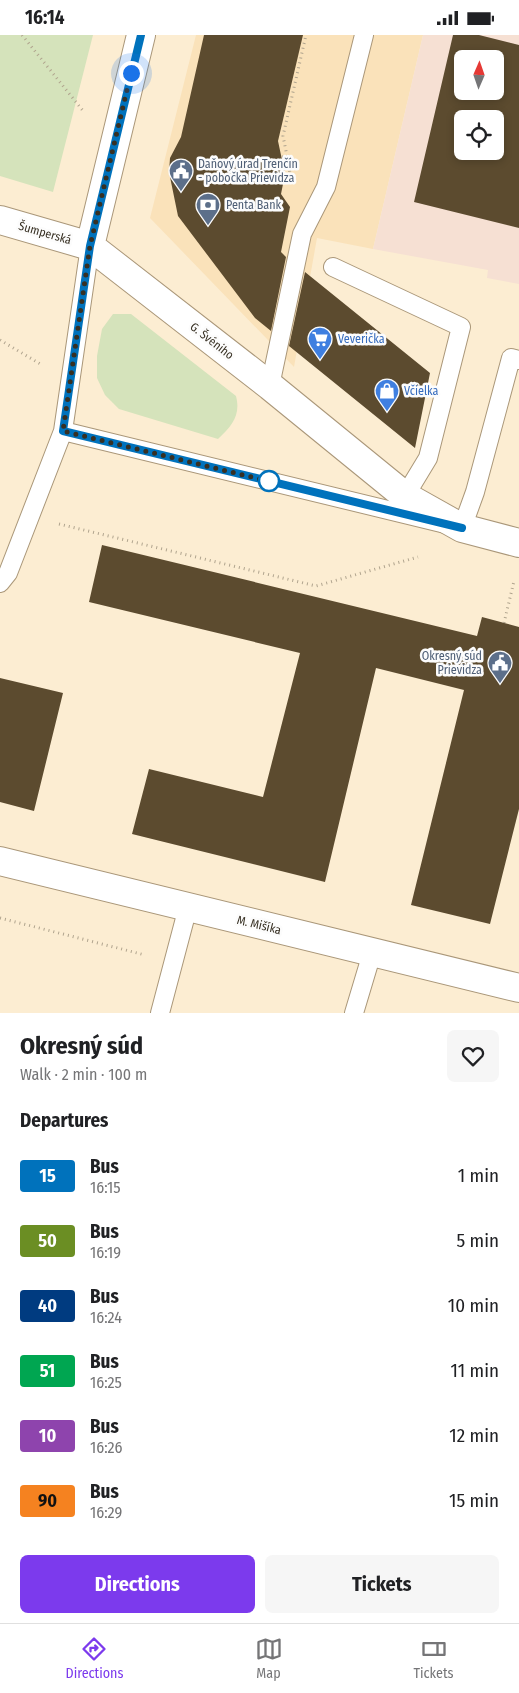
<!DOCTYPE html>
<meta charset="utf-8">
<style>
body{margin:0;font-family:"Fira Sans Condensed",sans-serif;background:#f6f6f6;color:#202124;height:100vh;display:flex;flex-direction:column;font-size:19px;white-space:nowrap}
*{box-sizing:border-box;margin:0}
p{font-size:16px;color:#757577}
.icon{flex:none;width:28px;height:28px;fill:none;stroke:currentColor;stroke-width:2;stroke-linecap:round;stroke-linejoin:round}
.map{position:relative;height:978px;overflow:hidden}
.sheet{display:flex;flex-direction:column;background:#fff;flex:1}
.sheet>*{flex:none}
.badge{padding:0 10px;border-radius:4px;font-size:18px;line-height:32px}
.needle{width:32px;rotate:2deg}
.tools{position:absolute;left:454px;top:15px;display:grid;gap:10px}
.tools a{display:grid;place-items:center;width:50px;height:50px;border-radius:8px;background:#fff;box-shadow:0 2px 8px #0003;font-size:25px}
.you{position:absolute;width:25px;height:25px;margin:-12px;border:4px solid #fff;border-radius:50%;background:#1a73e8;box-shadow:0 0 0 8px #1a73e833}
.map>.badge{position:absolute;translate:-50% -50%;box-shadow:0 0 0 2px #fff}
h2{padding:0 20px;font-size:19px;line-height:45px}
.round{display:grid;place-items:center;flex:none;width:52px;height:52px;border-radius:8px;background:#f6f6f6}
.head{display:flex;align-items:center;justify-content:space-between;height:85px;padding:0 20px}
h1{font-size:24px;font-weight:700;line-height:38px}
.primary-button{display:flex;gap:10px;margin-top:auto;padding:10px 20px}
.primary-button a{flex:1;height:58px;border-radius:8px;background:#7c3aed;color:#fff;font-size:20px;font-weight:700;line-height:58px;text-align:center}
.primary-button a+a{background:#f6f6f6;color:#202124}
ul{padding:0;list-style:none}
li{display:flex;align-items:center;gap:15px;height:65px;padding:0 20px}
li div{flex:1}
li b{display:block;font-size:19px}
li em{font-style:normal}
li .badge{min-width:55px;font-weight:700;text-align:center}
.status{display:flex;justify-content:space-between;align-items:center;height:35px;padding:0 25px;background:#fff;direction:ltr}
.status svg{height:14px;fill:currentColor}
.tabs{display:flex;justify-content:space-around;align-items:center;height:70px;border-top:1px solid #e0e0e0;background:#fff;font-size:14px;color:#757577}
.tabs a{display:grid;justify-items:center;gap:2px}
.tabs .active{color:#7c3aed}
.map>svg:first-child{display:block}
</style>
<div class="status"><b>16:14</b><svg viewBox="0 0 49 12"><path d="M0 12V9h3v3zM5 12V6h3v6zM10 12V3h3v9zM15 12V0h3v12zM26 1h20v11H26zM47 4h2v5h-2z"/></svg></div>
<div class="map">
<svg width="519" height="978" viewBox="0 0 519 978">
<rect width="100%" height="100%" fill="#fcedd2"/>
<!-- built -->
<path fill="#fae2ba" d="M 196,0 L 423,0 L 373,214 L 317,203 L 294,332 L 150,183 Z"/>
<!-- education -->
<path fill="#f6e0d3" fill-rule="evenodd" d="M 423,0 L 519,0 L 519,249 L 487,243 L 488,235 L 373,214 ZM 462,24 L 495,24 L 495,56 L 462,56 ZM 462,84 L 495,84 L 495,116 L 462,116 Z"/>
<!-- green -->
<path fill="#d5e3bb" d="M 0,0 L 93,0 L 53,157 L 0,141 Z
M 113,279 L 131,279 L 236,361 C 241,380 232,391 218,404 L 119,374 L 105,360 L 97,343 L 97,321 L 102,294 Z"/>
<!-- building -->
<path fill="#5c4b2f" fill-rule="evenodd" d="M 204,0 L 303,0 L 278,106 L 285,139 L 281,159 L 290,172 L 281,217 L 286,222 L 271,296 L 255,283 L 178,181 L 169,137 L 170,123 L 181,102 Z
M 453,0 L 479,0 L 519,10 L 519,193 L 414,167 ZM 462,24 L 495,24 L 495,56 L 462,56 ZM 462,84 L 495,84 L 495,116 L 462,116 Z
M 305,237 L 430,338 L 415,413 L 289,311 Z
M 102,510 L 477,601 L 482,582 L 519,592 L 519,774 L 490,889 L 411,870 L 464,655 L 376,633 L 325,847 L 132,799 L 149,734 L 263,762 L 300,618 L 89,567 Z
M 0,643 L 63,658 L 34,776 L 0,767 Z"/>
<g fill="none" stroke-linecap="round" stroke-linejoin="round">
<defs>
<path id="lane" d="M 333,232 L 461,292 L 428,423 L 405,461
M 270,351 L 302,199 L 326,152 L 364,0
M 63,396 L 462,493 L 475,457 L 511,323 L 519,325
M 0,548 L 8,538 L 63,396 L 90,211
M 160,978 L 188,872
M 354,978 L 372,918"/>
<path id="street" d="M 0,185 L 90,211 L 270,351 L 405,461 L 462,493 L 519,508
M 90,211 L 141,0
M 0,826 L 519,953"/>
</defs>
<!-- lane casing -->
<use href="#lane" stroke="#aa9779" stroke-width="20"/>
<!-- street casing -->
<use href="#street" stroke="#aa9779" stroke-width="30"/>
<!-- path -->
<path stroke="#b0a48e" stroke-width="3" stroke-dasharray="1 4" stroke-linecap="butt" d="M 22,0 L 84,77
M 287,121 L 292,150
M 282,122 L 287,121 L 283,101 L 306,0
M 0,305 L 42,330
M 59,489 L 316,551 L 418,522
M 504,588 L 514,546
M 0,883 L 145,920"/>
<!-- lane -->
<use href="#lane" stroke="#fff" stroke-width="18"/>
<!-- street -->
<use href="#street" stroke="#fff" stroke-width="28"/>
</g>
<g fill="none" stroke-linecap="round" stroke-linejoin="round">
<defs>
<path id="line" d="M 141,0 L 90,211 L 63,396 L 462,493"/>
</defs>
<!-- line casing -->
<use href="#line" stroke="#fff" stroke-width="11"/>
<!-- line -->
<use href="#line" stroke="#0072bc" stroke-width="8"/>
<!-- walk -->
<path stroke="#373023" stroke-width="5" stroke-dasharray="0 9" d="M 131,38 L 90,211 L 63,396 L 272,447 L 269,446"/>
</g>
<!-- icons -->
<defs>
<symbol id="civic-pin" viewBox="-11 -11 22 30"><path d="M0 17L-7.5 6A9.5 9.5 0 1 1 7.5 6Z" fill="#5c6f8a" stroke="#fcfcfc"/><path d="M-.6-6.5H3V-4.5H.6V-3L4-1V1h2V6H-6V1h2V-1L-.6-3ZM-1.2 2.5V6h2.4V2.5Z" fill="#fff"/></symbol>
<symbol id="bank-pin" viewBox="-11 -11 22 30"><path d="M0 17L-7.5 6A9.5 9.5 0 1 1 7.5 6Z" fill="#5c6f8a" stroke="#fcfcfc"/><path d="M-6-4H6V4H-6ZM0-2.3a2.3 2.3 0 1 0 0 4.6a2.3 2.3 0 1 0 0-4.6Z" fill="#fff"/></symbol>
<symbol id="supermarket-pin" viewBox="-11 -11 22 30"><path d="M0 17L-7.5 6A9.5 9.5 0 1 1 7.5 6Z" fill="#3f7fe0" stroke="#fcfcfc"/><path d="M-6-5.5h2.5l.6 2H6L4.5 2H-2.5L-4.4-4H-6ZM-1.5 3.2a1.3 1.3 0 1 0 .1 0ZM3 3.2a1.3 1.3 0 1 0 .1 0Z" fill="#fff"/></symbol>
<symbol id="shop-pin" viewBox="-11 -11 22 30"><path d="M0 17L-7.5 6A9.5 9.5 0 1 1 7.5 6Z" fill="#3f7fe0" stroke="#fcfcfc"/><path d="M-5-2.5h2.3a2.7 3.5 0 0 1 5.4 0H5L5.5 6h-11ZM-1.5-2.5h3a1.5 2.3 0 0 0-3 0Z" fill="#fff"/></symbol>
</defs>
<g fill-rule="evenodd">
<use href="#civic-pin" x="167" y="122" width="28" height="38"/>
<use href="#bank-pin" x="194" y="156" width="28" height="38"/>
<use href="#supermarket-pin" x="306" y="290" width="28" height="38"/>
<use href="#shop-pin" x="373" y="342" width="28" height="38"/>
<use href="#civic-pin" x="486" y="614" width="28" height="38"/>
</g>
<!-- markers -->
<circle fill="#fff" stroke="#0072bc" stroke-width="2.5" cx="269" cy="446" r="10"/>
<g text-anchor="middle" dominant-baseline="central" stroke-width="5" stroke-linejoin="round" paint-order="stroke">
<!-- service labels -->
<g font-size="12" fill="#4e5e75" stroke="#fcfcfc" text-anchor="start">
<text x="198" y="129">Daňový úrad Trenčín<tspan x="198" dy="14">- pobočka Prievidza</tspan></text>
<text x="226" y="170">Penta Bank</text>
<text x="482" y="621" text-anchor="end">Okresný súd<tspan x="482" dy="14">Prievidza</tspan></text>
</g>
<!-- street labels -->
<g font-size="12" fill="#373023" stroke="#fcfcfc">
<text transform="translate(45 198) rotate(16)">Šumperská</text>
<text transform="translate(212 306) rotate(38)">G. Švéniho</text>
<text transform="translate(259 890) rotate(14)">M. Mišíka</text>
</g>
<!-- shop labels -->
<g font-size="12" fill="#366cbe" stroke="#fcfcfc" text-anchor="start">
<text x="338" y="304">Veverička</text>
<text x="404" y="356">Včielka</text>
</g>
</g>
</svg>
<div class="tools">
<a><svg class="needle" viewBox="-14 -14 28 28"><path d="M0-13l5 13h-10z" fill="#e53935"/><path d="M0 13l5-13h-10z" fill="#757577"/></svg></a>
<a><svg class="icon" aria-label="locate" viewBox="0 0 24 24"><circle cx="12" cy="12" r="6"/><path d="M12 2v4M12 18v4M2 12h4M18 12h4"/></svg></a>
</div>
<div class="you" style="left:131px;top:38px"></div>
</div>
<section class="sheet">
<div class="head"><div><h1>Okresný súd</h1><p>Walk · 2 min · 100 m</p></div><a class="round"><svg class="icon" aria-label="heart" viewBox="0 0 24 24"><path d="M12 20l-8-8c-3-5 5-10 8-4 3-6 11-1 8 4z"/></svg></a></div>
<h2>Departures</h2>
<ul>
<li><span class="badge" style="background:#0072bc;color:#fff">15</span><div><b>Bus</b><p>16:15</p></div><em>1 min</em></li>
<li><span class="badge" style="background:#6b8e23;color:#fff">50</span><div><b>Bus</b><p>16:19</p></div><em>5 min</em></li>
<li><span class="badge" style="background:#003b80;color:#fff">40</span><div><b>Bus</b><p>16:24</p></div><em>10 min</em></li>
<li><span class="badge" style="background:#00a651;color:#fff">51</span><div><b>Bus</b><p>16:25</p></div><em>11 min</em></li>
<li><span class="badge" style="background:#8e44ad;color:#fff">10</span><div><b>Bus</b><p>16:26</p></div><em>12 min</em></li>
<li><span class="badge" style="background:#f58220;color:#111">90</span><div><b>Bus</b><p>16:29</p></div><em>15 min</em></li>
</ul>
<div class="primary-button"><a>Directions</a><a>Tickets</a></div>
</section>
<nav class="tabs">
<a class="active"><svg class="icon" aria-label="directions" viewBox="0 0 24 24"><path d="M12 3l9 9-9 9-9-9zM9 14v-3h6M13 9l2 2-2 2"/></svg>Directions</a>
<a><svg class="icon" aria-label="map" viewBox="0 0 24 24"><path d="M3 6l6-2 6 2 6-2v14l-6 2-6-2-6 2zM9 4v14M15 6v14"/></svg>Map</a>
<a><svg class="icon" aria-label="tickets" viewBox="0 0 24 24"><path d="M3 7h18v10H3zM15 7v10"/></svg>Tickets</a>
</nav>
